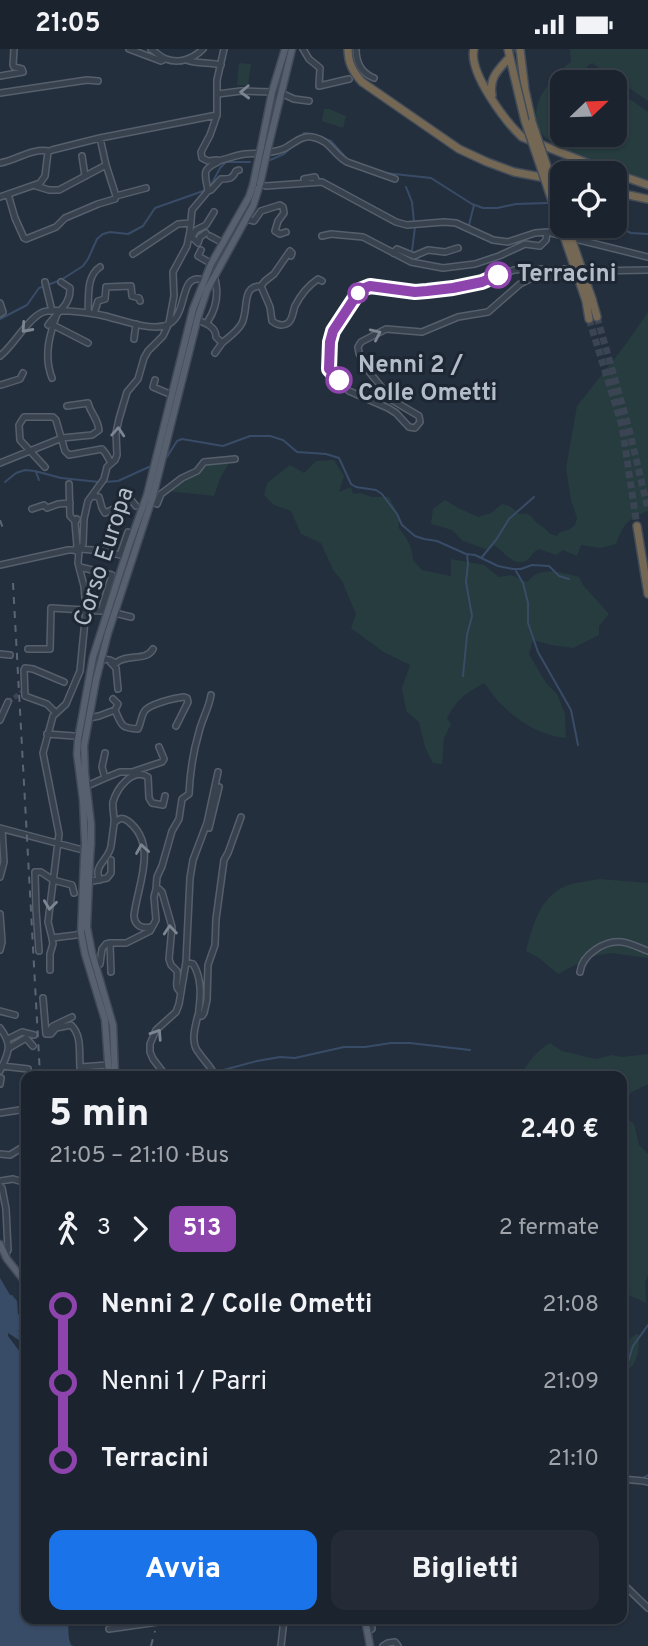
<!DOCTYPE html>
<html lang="it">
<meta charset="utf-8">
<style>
body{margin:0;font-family:Overpass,sans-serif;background:#242b36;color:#f1f3f6;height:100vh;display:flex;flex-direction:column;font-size:26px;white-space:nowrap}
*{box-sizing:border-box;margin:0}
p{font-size:23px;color:#a0a4aa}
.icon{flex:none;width:38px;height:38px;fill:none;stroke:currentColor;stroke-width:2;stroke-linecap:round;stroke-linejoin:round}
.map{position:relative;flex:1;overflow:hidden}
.details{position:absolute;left:21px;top:1022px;width:606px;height:553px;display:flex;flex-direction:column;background:#1b232e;border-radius:14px;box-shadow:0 2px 5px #0004,0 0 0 2px #39404a}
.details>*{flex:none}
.badge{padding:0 14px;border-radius:10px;font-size:24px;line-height:46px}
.needle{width:46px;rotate:67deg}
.buttons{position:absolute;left:550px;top:21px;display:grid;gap:14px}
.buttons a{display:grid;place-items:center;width:77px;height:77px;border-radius:14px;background:#1b232e;box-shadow:0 2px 5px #0004,0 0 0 2px #39404a;font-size:35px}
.map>.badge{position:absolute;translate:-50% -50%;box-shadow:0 0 0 4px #fff}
.legs{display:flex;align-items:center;gap:10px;height:77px;padding:0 28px;font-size:23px}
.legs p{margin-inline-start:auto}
.head{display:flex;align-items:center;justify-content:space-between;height:119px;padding:0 28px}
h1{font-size:38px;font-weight:800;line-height:52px}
.cta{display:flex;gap:14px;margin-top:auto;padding:14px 28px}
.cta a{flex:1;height:80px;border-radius:14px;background:#1a73e8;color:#fff;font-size:28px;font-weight:800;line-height:80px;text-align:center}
.cta a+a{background:#242b36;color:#f1f3f6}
ul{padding:0 28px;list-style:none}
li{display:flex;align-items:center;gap:24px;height:77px;font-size:26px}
li i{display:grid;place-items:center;width:10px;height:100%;margin:0 9px;background:currentColor}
li i::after{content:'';width:18px;height:18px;margin:-9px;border:5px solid;border-radius:50%;background:#1b232e}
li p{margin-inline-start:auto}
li:first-child i{background:linear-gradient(#0000 50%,currentColor 0)}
li:last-child i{background:linear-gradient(currentColor 50%,#0000 0)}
.status{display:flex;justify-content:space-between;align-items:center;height:49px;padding:0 35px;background:#1b232e;direction:ltr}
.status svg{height:19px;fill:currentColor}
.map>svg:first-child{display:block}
</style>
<div class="status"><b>21:05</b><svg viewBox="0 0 49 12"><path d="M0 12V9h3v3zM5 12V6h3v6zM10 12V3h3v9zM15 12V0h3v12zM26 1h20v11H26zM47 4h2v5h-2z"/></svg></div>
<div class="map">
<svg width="648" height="1597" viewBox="0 0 648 1597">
<rect width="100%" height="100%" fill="#242f3e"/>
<!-- green -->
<path fill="#263c3f" d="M 570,0 L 648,0 L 648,52 L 592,14 L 587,17 L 588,22 L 606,33 L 562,33 L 562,86 L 614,86 L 614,39 L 648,63 L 648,131 C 623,123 560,105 543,86 C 533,75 535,57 542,45 C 549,34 560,20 571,13 Z
M 239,14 L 251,15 L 248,37 L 237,36 Z
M 324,60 L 329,60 L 346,67 L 343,79 L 322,72 Z
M 648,263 L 648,462 C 627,471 624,474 616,495 L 600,499 L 581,496 L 577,507 L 563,501 L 556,506 L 539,500 C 532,503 531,509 526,512 C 512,518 504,502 494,496 L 488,501 L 463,492 L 452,481 L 431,475 L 433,460 L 445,451 L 460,460 L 479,468 L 491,464 L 502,455 L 510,457 L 519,465 C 532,464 529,466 537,474 C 541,478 545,478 549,484 L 557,487 L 559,484 L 570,480 L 575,476 L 577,469 L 571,451 L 566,419 L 577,357 L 626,295 Z
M 334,411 L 344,427 L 339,443 L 351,438 L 353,445 L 361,444 L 372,448 L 389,448 L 400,468 L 398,478 C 407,489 412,497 413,511 L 422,521 L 451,527 L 451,510 L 484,516 L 499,528 L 511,526 L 527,533 C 541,516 560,523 579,528 L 583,536 L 609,565 L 599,577 L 599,586 L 573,599 L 551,596 L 533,591 L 529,605 L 546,634 L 557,645 L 565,665 L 566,689 C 542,687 519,673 502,656 C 495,650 490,641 484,634 C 465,645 458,649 447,669 L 451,675 L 444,689 L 442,715 L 433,714 L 425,698 L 419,673 L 406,662 L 402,639 L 410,616 L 382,602 L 351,579 L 356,565 L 342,532 L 333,521 L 321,494 L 301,485 L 291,462 L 274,456 L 264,446 L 267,434 L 290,416 L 304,424 L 316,412 Z
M 230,413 L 221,427 L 214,447 L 167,442 L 179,436 L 180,431 L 205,415 Z
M 599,830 L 648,834 L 648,909 L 611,904 L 593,907 L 558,925 L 539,909 L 526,902 C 533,875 541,844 571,835 C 580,833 590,832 599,830 Z
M 550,994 L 562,1002 L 596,1010 L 612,1006 L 622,1008 L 648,1005 L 648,1035 L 630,1044 L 628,1050 L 621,1050 L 621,1027 L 520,1027 C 526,1016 539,999 550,994 Z
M 621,1065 L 634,1075 L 639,1096 L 648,1105 L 648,1226 L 645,1234 L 646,1254 L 629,1246 L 621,1244 Z
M 636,1285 L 638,1285 C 640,1292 639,1306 634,1314 C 631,1319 627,1321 625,1328 C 622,1342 633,1342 621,1355 L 621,1297 Z"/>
<!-- water -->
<path fill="#394c67" d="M 0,1229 L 10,1246 L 12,1246 L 17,1252 L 18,1265 L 22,1267 L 22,1278 L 18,1282 L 24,1286 L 24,1289 L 19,1291 L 8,1284 L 8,1287 L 20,1303 L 26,1303 L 26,1570 L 68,1570 C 69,1579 67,1587 71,1596 L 74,1597 L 0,1597 Z"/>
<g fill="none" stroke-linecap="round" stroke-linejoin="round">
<!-- stream -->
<path stroke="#394c67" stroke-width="2" d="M 301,88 L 304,84 L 311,85
M 320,88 L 331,92 L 347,110
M 270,111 L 284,105 L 295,95
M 385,124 L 431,129 L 472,155 L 483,159 L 497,159 L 516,155 L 548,154
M 210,138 L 220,119 L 226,113 L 250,113
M 406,138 L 412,153 L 414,173
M 469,176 L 474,156
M 614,176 L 631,184 L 648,185
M 412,202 L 415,178
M 0,270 L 27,256 L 39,239 L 61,231 L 83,217 L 88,210 L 97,190 L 103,185 L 110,183 L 128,185 L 143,177 L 155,159 L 206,141
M 167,408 L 177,392 L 182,390 L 223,397 L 250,387 L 270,387 L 283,391 L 297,403 L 326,405 L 339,409 L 351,435 L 356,438 L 376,441 L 382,445 L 397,465 L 402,476 L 415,487 L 424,490 L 437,492 L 466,505 L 475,506 L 498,517 L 513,520 L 521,520 L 532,516 L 549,517 L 559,527 L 569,530
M 36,423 L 39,431
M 5,433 L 16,424 L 25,421 L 35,422 L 61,429 L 99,433
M 104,433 L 118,432 L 151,417
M 482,508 L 496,491 L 509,470 L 534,448
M 516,522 L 523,534 L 528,554 L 528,574 L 538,603 L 571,661 L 578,696
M 463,627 L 467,586 L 472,567 L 466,533 L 468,515 L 467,505
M 216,1023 L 257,1012 L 280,1008 L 295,1009 L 344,998 L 365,998 L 391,994 L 410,994 L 470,1001
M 621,1335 L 633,1297 L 648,1276
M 643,1429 L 648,1426"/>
<!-- minor-tunnel -->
<path stroke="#3a4453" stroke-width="5" stroke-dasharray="5 2.5" stroke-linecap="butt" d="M 360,241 L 370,237 L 382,238
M 8,653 L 25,641"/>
<!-- highway-tunnel -->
<path stroke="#3a4453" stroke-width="7" stroke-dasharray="7 3.5" stroke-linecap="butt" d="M 507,11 L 516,0
M 597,268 L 628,376 L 648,460
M 589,270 L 622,377 L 637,477"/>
<defs>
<path id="minor" d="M 129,0 L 161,12 L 165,10
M 151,0 C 156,3 160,8 166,10 C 179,15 193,10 203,0
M 303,0 L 309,10 L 320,19 L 319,37 L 349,30
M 356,0 C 356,14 361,24 374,29
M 187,11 C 196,15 210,13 221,16
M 0,27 L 23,23 L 22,20 L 14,18 L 13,16 L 14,0
M 0,44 L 87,31 L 98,32
M 281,44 L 294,50 L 309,52
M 218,45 L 241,42 L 272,43
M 82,107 L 85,127
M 218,112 C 227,110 236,106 245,105 C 257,104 271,105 283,100 C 292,96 301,86 312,88 C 330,91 333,105 347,113 L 395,130
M 0,114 C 17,111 31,99 49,102
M 304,130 L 315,128 L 317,133
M 260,135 L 266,137 L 322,133 L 396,173 L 407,176 L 444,173 L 456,174 L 493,191 L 508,193 L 535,184 L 547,183 L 648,208
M 36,137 L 49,141 L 59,141 L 106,116
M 208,142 L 211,141 L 221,130 C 230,130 232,130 236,122 L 239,121
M 8,145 L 15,169 L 24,189 L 26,190 L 56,178 L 65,169 L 98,155 L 115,150 L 116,147 L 106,116 L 100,89
M 116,147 L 146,139
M 0,148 L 40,134 L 45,127 L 48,103 L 52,101 L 100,89 L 217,66
M 246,170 L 254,172 L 261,162 L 280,156 L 283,158 L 284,164 L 278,172 L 275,182 L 280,185 L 286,183
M 210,187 L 223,194
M 322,187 L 331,185 L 363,188 L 411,213 L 443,219 L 475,215 L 499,207 L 525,195 L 540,197 L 546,191 L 547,183
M 192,188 L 198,194 L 200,188 L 206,184
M 191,189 L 196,181 L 206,176 L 214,163
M 201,201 L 198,207 L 212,215
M 393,204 L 397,200 L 414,207 L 428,201 L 445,203 L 458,199
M 133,205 L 178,175 L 191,174
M 45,233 L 52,262
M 261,237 L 265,232 L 274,225 L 290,202 L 292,204 L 291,207
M 382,238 L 415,243 L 453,239 L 482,233 L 514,221 L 527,220 L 578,220
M 360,241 C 342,264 326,290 329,320 L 349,342 L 388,359 L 396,364 L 409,378 L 415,379 L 420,373 L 419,367 L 392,351 L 366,319 L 359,304 L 358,298 L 361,293 L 386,280 L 422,283 L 458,268 L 488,263 L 520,235 L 530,230 L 592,222 L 648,221
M 0,254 L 3,263 L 0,265
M 88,264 C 89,248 86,227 100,218
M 94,265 L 98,252 L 105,250 L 106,238 L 131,237 L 132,247 L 139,249 L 140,252
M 197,271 C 206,274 216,278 216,288 L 222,294 C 229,288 238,282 242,274 C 249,259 241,237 261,237 L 270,258 L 272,272 C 277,276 282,278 288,274 C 293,270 293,262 295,257 C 300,247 309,236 318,230 L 322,232
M 208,272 C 217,258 219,242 214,226
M 48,276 C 57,263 71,256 70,239 L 61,233
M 53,276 L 88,294
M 134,290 L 136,275
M 215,304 L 222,294
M 0,307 C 14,296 26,272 41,264 C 49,260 59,262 68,262 C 80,263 93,264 105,267 C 122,271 147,281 164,277 C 191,270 176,222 204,231
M 52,329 C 43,306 50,284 58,262
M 155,331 L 153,338 L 172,346
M 1,336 L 20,330 L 23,324
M 0,414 L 62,389 L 92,386 L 99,381 C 97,367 91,366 88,354 L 67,357
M 45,418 L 20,391 L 19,376 L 24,368 L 53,368 L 56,371 L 65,402 L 69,406 L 102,400 L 106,405 L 111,414
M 69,435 L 70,467 L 75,472
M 93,447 L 99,448 L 102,459 L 105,464 L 132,452 L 136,457
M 157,455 L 161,445 L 182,429 L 197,422 L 204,413 L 235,410
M 32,460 L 44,456 L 47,459 L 58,455 L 70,454
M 77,497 L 75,474 L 77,470
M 81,500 C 95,501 105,502 120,506 L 128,483
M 0,516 L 68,501 L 76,501
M 115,564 L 131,568
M 28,600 L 50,600 L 51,559 L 101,562 L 112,526 L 80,518
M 0,605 L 10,606
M 101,610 L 110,611 L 116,614 C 127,604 146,613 153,600
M 111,614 L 116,619 L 118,640
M 113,650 L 118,655 L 115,661
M 56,664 L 47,655 L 25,647 L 24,621 L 25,619 L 33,620 L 64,633
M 89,669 L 99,667 L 115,661 C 122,677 121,679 138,680 C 141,674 141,668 144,663 C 148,655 175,649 184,648 L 187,649 L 188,653 L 176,677
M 0,671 L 8,653
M 47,685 L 74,687
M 105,729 L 120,723 L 132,723 L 162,713 L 164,710 L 159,698
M 87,737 L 105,729 L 102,718 L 105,704
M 114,774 C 120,769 122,768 128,772 C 159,796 137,837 134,867 C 135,877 142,880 151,878
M 0,779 L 79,800
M 209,779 L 219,738
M 0,828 L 4,813 L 2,780
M 87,828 L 93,832 L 107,829 L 111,824 L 111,811
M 100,831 C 92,817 109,811 111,797 C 112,790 113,782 114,775 C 115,768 112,760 113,753 C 117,739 133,718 148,728 L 149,749 L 152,754 L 163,756 L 165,747
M 156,840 L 157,828 L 162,817 L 172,782 L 179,770 L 182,750 L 189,745 C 190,724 193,703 199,683 C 202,670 209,659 211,646
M 0,865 L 2,893 L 0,901
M 81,884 L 76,886 L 52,889 L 48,873 L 59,785 L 43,704 L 53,667 L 66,655 L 80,622 L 86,561 L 84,537 L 78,514 L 79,502 L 76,502 L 76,499 L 82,497 L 83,495 L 84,470 L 88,452 L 104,430 L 107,418 L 115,411 L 117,406 L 116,384 L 119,370 L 127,343 L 138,330 L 144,309 L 148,302 L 163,287 L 169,274 L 174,247 L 173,223 L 187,197 L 190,182 L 192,161 L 208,142 C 205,124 201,121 218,113 L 217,111 L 208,112 L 202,109 L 201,103 L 210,86 L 217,66 L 217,31 L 224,0
M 110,894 L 111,923
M 39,902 L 36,861 L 35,823 L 41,823 L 53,831 L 72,836 L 74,844
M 186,913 L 193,915 C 199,924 201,938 200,949 C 200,956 198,961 199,967 L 202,967 L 204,964 L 207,951 L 208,916 L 215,896 L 216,870 L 224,811 L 228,804 L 241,768
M 100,915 L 102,900 L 106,895 L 110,894 L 126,894 L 150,882 L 156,871 L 154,848 L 156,840 L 159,840 L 162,843 L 172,878 L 169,910 L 171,916 L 177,922 C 179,930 173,938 181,943
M 50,921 L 50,905 L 53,895 L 52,889
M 580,923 C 582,906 604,891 622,893 C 630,894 640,899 648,902
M 43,949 L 46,985 L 51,985 L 56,979 L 71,976 C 82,986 79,1004 80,1018 L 108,1016
M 0,962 L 15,966
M 198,966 C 195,978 190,994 199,1004 C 205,1013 211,1017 215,1027
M 0,979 C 13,996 9,1003 0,1022
M 47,984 L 53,977 L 72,968
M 8,990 L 22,983 L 34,986
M 9,999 L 26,989 L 33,997
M 2,1017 L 28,1020
M 166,1027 L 153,1010 L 150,1003 L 150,995 L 156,981 L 176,963 L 179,955 L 186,913 L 190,829 L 193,811 L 207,774 L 218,723
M 0,1035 L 1,1029
M 0,1064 L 26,1060
M 0,1105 L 10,1106 L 26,1096
M 0,1132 L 13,1130 L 23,1133 L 26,1132
M 0,1137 L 2,1139 L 6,1160 L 8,1201 L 5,1207
M 621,1430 L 644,1432 L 648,1433
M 621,1533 L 648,1559
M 109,1580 L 179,1570
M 367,1582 L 372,1580 L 371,1570
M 281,1597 L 284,1570
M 383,1597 L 388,1594 L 395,1593 L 398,1597"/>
<path id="major" d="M 261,98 L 272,43 L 285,0
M 268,99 L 292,0
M 85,795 L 83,751 L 77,705 L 78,690 L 93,608 L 129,496 L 147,446 L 193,260 L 211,215 L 249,148 L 253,136
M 91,795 L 91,775 L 85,724 L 84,697 L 96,631 L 108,584 L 153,447 L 198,268 L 207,241 L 253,157 L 260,135
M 84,809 L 81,884 L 85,905 L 105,971 L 109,1027
M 90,809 L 87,878 L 92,904 L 113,976 L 115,1027
M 0,1195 L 7,1210 L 26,1234
M 365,1570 L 370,1597"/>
<path id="highway" d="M 348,0 C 348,14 353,23 362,33 L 459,100 L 487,113 L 514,123 L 562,132
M 474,0 C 468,23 505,72 522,88 L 602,120 L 648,136
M 508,0 L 514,26
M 520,0 L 525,41 L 532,73
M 492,46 C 489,30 497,22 507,11
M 614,143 L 648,150
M 592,250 L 597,268
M 586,252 L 589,270
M 637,477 L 648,545"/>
</defs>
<!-- minor casing -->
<use href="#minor" stroke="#565f6c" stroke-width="8"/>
<!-- major casing -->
<use href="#major" stroke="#414a57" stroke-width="9"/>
<!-- highway casing -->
<use href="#highway" stroke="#434c59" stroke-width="10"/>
<!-- minor -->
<use href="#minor" stroke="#38414e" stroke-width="5"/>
<!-- major -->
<use href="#major" stroke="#56606e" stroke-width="6"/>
<!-- highway -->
<use href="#highway" stroke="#746855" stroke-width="7"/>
<!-- rail -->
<path stroke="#5a6575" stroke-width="2" stroke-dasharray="7 7" stroke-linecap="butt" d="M 0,471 L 4,482
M 13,534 L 40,1026
M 151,1597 L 155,1582"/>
<defs>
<path id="major-bridge" d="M 260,135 L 268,99
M 253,136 L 261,98
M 84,809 L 85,795
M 90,809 L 91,795"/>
<path id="highway-bridge" d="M 514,26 L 525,72 L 586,252
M 532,73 L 562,162
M 567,177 L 592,250"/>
</defs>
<!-- major-bridge casing -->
<use href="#major-bridge" stroke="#414a57" stroke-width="9" stroke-linecap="butt"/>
<!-- highway-bridge casing -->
<use href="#highway-bridge" stroke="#434c59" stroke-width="10" stroke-linecap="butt"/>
<!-- major-bridge -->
<use href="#major-bridge" stroke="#56606e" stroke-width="6"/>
<!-- highway-bridge -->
<use href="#highway-bridge" stroke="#746855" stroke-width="7"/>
</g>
<!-- one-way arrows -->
<defs><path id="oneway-chevron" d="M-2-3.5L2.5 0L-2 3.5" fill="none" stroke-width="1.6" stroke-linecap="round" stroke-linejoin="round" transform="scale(1.75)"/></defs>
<g stroke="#7c8592">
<use href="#oneway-chevron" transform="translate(245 43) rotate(178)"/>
<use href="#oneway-chevron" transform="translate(26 279) rotate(132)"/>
<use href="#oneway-chevron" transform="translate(376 285) rotate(-25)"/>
<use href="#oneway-chevron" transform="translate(118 383) rotate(-86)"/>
<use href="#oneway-chevron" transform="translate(142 800) rotate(-99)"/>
<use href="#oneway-chevron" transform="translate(50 856) rotate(97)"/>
<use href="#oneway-chevron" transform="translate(170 881) rotate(-95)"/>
<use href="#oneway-chevron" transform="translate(157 985) rotate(-57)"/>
</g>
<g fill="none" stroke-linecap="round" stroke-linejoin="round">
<defs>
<path id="line-1" d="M 339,331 L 329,320 L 330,293 L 333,282 L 360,241 L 370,237 L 415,243 L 427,242 L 453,239 L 482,233 L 498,226"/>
</defs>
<!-- line-1 casing -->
<use href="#line-1" stroke="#fff" stroke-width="16"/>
<!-- line-1 -->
<use href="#line-1" stroke="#8e44ad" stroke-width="10"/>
</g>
<!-- markers -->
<g fill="#fff" stroke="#8e44ad" stroke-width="3.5">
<circle cx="498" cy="226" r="12"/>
<circle cx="358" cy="244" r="9"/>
<circle cx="339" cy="331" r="12"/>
</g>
<g text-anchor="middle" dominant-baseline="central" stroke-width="6" stroke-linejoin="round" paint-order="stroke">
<!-- stop labels -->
<g font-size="24" font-weight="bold" fill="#b4bcc9" stroke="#1d2633" text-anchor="start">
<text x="517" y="226">Terracini</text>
<text x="358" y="317">Nenni 2 /<tspan x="358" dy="28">Colle Ometti</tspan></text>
</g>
<!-- street labels -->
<g font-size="24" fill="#b4bcc9" stroke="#1d2633">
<text transform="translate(105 508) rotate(-72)">Corso Europa</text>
</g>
</g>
</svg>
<div class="buttons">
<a><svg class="needle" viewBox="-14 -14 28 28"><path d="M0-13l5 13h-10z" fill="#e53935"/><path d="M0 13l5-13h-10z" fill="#a0a4aa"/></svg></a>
<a><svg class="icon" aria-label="locate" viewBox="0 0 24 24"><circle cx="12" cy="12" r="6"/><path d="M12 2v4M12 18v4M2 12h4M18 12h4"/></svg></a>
</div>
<section class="details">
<div class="head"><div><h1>5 min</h1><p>21:05 – 21:10 · Bus</p></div><b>2.40 €</b></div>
<div class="legs"><svg class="icon" aria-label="walk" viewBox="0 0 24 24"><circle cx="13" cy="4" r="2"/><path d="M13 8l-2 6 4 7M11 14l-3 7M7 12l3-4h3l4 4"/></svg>3<svg class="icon" aria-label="forward" viewBox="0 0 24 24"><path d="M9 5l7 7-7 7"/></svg><b class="badge" style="background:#8e44ad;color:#fff">513</b><p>2 fermate</p></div>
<ul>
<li><i style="color:#8e44ad"></i><b>Nenni 2 / Colle Ometti</b><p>21:08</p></li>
<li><i style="color:#8e44ad"></i><span>Nenni 1 / Parri</span><p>21:09</p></li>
<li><i style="color:#8e44ad"></i><b>Terracini</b><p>21:10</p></li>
</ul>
<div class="cta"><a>Avvia</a><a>Biglietti</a></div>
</section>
</div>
